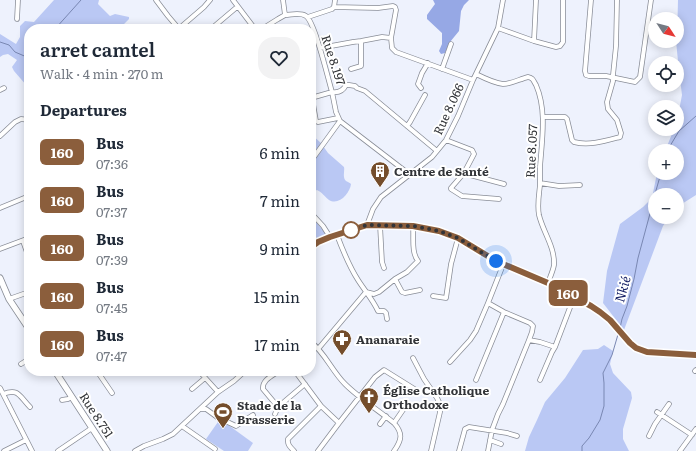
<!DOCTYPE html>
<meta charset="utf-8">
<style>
body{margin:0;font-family:Literata,serif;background:#f2f2f3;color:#1f2937;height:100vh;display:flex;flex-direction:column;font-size:15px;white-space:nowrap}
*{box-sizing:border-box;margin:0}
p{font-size:13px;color:#747a83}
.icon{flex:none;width:22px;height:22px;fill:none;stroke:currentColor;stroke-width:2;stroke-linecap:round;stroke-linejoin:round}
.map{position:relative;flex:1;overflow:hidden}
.details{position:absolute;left:24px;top:24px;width:292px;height:352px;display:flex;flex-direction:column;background:#fff;border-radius:16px;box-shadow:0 2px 10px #0003}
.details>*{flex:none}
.badge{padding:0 8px;border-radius:6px;font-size:14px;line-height:26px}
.needle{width:26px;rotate:126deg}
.buttons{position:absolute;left:648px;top:12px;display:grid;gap:8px}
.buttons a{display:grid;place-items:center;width:36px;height:36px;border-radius:50%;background:#fff;box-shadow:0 2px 10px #0003;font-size:20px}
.you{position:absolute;width:20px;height:20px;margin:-10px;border:3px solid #fff;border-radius:50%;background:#1a73e8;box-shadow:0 0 0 6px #1a73e833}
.map>.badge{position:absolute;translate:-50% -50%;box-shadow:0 0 0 2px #fff}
h2{padding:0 16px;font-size:15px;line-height:36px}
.round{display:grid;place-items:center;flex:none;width:42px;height:42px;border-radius:16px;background:#f2f2f3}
.summary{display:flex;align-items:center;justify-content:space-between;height:68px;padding:0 16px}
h1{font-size:19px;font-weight:600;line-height:30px}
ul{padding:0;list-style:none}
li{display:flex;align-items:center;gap:12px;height:48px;padding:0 16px}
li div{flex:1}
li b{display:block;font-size:15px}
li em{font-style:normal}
li .badge{min-width:44px;font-weight:700;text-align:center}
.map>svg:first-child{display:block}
</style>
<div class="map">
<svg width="696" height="451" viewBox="0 0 696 451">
<rect width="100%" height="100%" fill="#eef2fd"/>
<!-- green -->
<path fill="#bac8f4" d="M 54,0 L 99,0 L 98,4 L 110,16 L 115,14 L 129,17 L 129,19 L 119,29 L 29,29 L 29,88 L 27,86 L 14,71 L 12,67 L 17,60 L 8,54 L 3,55 L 0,57 L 0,34 L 16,44 L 20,37 L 20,26 L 25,21 L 34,22 Z
M 678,0 L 696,0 L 696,195 L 677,207 L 677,195 L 655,195 L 655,217 L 669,217 L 663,226 L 624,330 L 603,303 L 607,271 L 620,224 L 643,207 L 652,198 L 657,173 L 677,173 L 677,151 L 665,151 L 674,129 L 677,129 L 677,121 L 682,95 L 679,71 L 676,41 L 677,41 Z
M 311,134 L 321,143 L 328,153 L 344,167 C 345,171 342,177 346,181 C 348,182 350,183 351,184 C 350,193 339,206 329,200 C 325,197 322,192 317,190 L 311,193 Z
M 316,222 L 326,234 L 315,240 L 311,234 L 311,224 Z
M 604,345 L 613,351 L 610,364 L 613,373 L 631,392 L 632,398 L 623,429 L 623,439 L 629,451 L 525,451 L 529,437 L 537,420 L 545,402 L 565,378 L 583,350 L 598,349 Z
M 220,419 L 253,443 L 248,451 L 224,451 L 206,439 Z"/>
<!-- forest -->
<path fill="#96a8e5" d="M 433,0 L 469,0 L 464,5 L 461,11 L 459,31 L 450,42 L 445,53 L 441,54 L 439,51 L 442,44 L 442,33 L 427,19 L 427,15 L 435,4 Z"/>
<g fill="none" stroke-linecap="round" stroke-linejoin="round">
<!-- stream -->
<path stroke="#7987b2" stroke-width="1" d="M 55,29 L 81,0
M 0,42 L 9,45 L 15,52 L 29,58
M 667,151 L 679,131 L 696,116
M 655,194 L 661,173
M 620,328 L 622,319 L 627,306 L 634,279 L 638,258 L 655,195
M 582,451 L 582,446 L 589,438 L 600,420 L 604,406 L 604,383 L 603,373 L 612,355 L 619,331"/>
<defs>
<path id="street" d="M 156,0 L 168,16 L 179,29
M 233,0 L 255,29
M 283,0 L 285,15 C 291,15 300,12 306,16 C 315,22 328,79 332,92 C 338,93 343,91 346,85 L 349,85 L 355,86 L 357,88 L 365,91 L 437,151
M 591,0 L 585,71 L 586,75 L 589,76 L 606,76 L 635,82 L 640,77 L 651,0
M 334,7 L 378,8 L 393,6 L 395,7 L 396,10 L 391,38
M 308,17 L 332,9 L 334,7 L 335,0
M 17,19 L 18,0
M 498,28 L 534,41 L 536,0
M 181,29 L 182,26 L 204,7 L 210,0
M 211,29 L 237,7
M 262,29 L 278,19 L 285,15
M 534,41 L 556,47 L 560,46 L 563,42 L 563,0
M 320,48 L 353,42 L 361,41 L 382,37 L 391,38 L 392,48 L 396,52 L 473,80
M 351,69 L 361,66 L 361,41
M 442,69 L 451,44
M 476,74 C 484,78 494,83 503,84 C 511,84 520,79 528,77 C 533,78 533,80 536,85 C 547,110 542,140 540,167 C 540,173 540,179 540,185 C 539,195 537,205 539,215 C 543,232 555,247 554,265 C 553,271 550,277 548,283
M 421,88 L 418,84 L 422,73 L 428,63
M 0,90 L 4,88
M 311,98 L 332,92 L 336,112 L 340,121 L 409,174
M 312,98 L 316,121 L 318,122 L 338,118
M 543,117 L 565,117 L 567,119 L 572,140 L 574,142 C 589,146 605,141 620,137 L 621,133 L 617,120 L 608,109 L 607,102 L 613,81 L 612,77 L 613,75 L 616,46 L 617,0
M 407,126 L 410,122 L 425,95
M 0,136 L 15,122 L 21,119 L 29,120
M 446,140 L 472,150 L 474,154 L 464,173 L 451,188 L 451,189 L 462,196 L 499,199
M 311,161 L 340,121
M 29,168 L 29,169
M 464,173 L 470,175 L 504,184
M 540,183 L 559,186 L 580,185
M 0,208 L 29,196
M 311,213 L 323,226 L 330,237
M 367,225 L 373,209 L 381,197 L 432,157 L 446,140 L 458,116 L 473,80 L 498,28 L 503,0
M 380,225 L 382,262 L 384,268
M 337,235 C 343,251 349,266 358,280 C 365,291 373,300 378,311 L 384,311 L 386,313 L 387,319
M 23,241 L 29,258
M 311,247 L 318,242 L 330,237 L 367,225 L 413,226 L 439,231 L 458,238 L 496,261 L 548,283 L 582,301 L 601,312 L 610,320 L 630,343 L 636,348 L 647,352 L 696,355
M 0,249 L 29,238
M 503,265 L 488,303 L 504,312 L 530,323 L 533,326 L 532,332 L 529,340 L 540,342 L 555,347
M 395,279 L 402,292 L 405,293 L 420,290
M 433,296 L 446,298 L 451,264 L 458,238
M 9,299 L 29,292
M 311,342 C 325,353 332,371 345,384 C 359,398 378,410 394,423 L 405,407
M 318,349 L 366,292 L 374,294 L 379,292 L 395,279 L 407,272 L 418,261 C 411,252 414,237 413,226
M 413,358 L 424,379 L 437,398 L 440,404 L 440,412 L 431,451
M 450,362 L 470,340 L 476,331 L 488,303
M 21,364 L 29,359
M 97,371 L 112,393
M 199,371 L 218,392
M 279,371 C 272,376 262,380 263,389 L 278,407 L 305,384
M 695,371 L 696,370
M 476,380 L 504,312
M 540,380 L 552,352 L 555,347 L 574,297
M 0,388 L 32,451
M 192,389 L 205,378
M 3,394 C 19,388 19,396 30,407
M 62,400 L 68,399 L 72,397
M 200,409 L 206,409 L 217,417 L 236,426 L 253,415
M 657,412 L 692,435
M 275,414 L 278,407
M 339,423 L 375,377 L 384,370 L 416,390
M 394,423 C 403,433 402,440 394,451
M 380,424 L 386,416
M 182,426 L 215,449
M 649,436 L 655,424 L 669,404
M 490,440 L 501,444
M 4,451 L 26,440
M 58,451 L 92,428
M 135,451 L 144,446 L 163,439 L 173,434 L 218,392 L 234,381 L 245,371
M 294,451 C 290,447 287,444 288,439 L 321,406 L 295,371
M 318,451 L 339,423 L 321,406
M 459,451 L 465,429 L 469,427 L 507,433 L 517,436
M 488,451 L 492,430 L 498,414 L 503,404 L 529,340
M 680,451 L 696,429"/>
<path id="secondary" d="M 0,278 L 9,299 L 29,329
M 55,371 L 107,451"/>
</defs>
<!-- street casing -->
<use href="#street" stroke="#898d97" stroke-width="5.5"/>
<!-- secondary casing -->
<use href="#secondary" stroke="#898d97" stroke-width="7"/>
<!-- street -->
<use href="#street" stroke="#fff" stroke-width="4"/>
<!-- secondary -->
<use href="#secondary" stroke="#fff" stroke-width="5.5"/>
</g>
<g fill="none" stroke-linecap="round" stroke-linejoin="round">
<defs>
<path id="line" d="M 311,247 L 318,242 L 330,237 L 367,225 L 413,226 L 439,231 L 458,238 L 496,261 L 548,283 L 591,306 L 600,312 L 610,320 L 630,343 L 636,348 L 647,352 L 696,355"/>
</defs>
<!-- line casing -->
<use href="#line" stroke="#fff" stroke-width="9"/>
<!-- line -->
<use href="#line" stroke="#8b5e3c" stroke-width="6"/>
<!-- walk -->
<path stroke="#323438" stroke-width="4" stroke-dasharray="0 7.2" d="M 351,230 L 367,225 L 413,226 L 424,228 L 439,231 L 458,238 L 496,261"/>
</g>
<!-- icons -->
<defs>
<symbol id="building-pin" viewBox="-11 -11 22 30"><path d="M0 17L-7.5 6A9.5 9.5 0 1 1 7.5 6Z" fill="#744d2b" stroke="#fff"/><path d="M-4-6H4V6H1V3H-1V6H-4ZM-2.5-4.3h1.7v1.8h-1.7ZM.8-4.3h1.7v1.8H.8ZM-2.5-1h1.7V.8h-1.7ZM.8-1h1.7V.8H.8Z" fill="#fff"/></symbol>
<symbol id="pharmacy-pin" viewBox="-11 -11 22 30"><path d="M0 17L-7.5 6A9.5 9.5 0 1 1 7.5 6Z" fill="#744d2b" stroke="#fff"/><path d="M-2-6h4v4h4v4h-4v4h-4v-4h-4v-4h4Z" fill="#fff"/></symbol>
<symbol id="church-pin" viewBox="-11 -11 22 30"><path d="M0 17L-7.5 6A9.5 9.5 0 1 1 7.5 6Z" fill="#744d2b" stroke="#fff"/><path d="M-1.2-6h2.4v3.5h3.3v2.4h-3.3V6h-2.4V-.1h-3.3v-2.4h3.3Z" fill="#fff"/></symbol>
<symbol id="stadium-pin" viewBox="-11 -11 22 30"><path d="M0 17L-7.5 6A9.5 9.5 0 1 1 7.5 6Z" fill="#744d2b" stroke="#fff"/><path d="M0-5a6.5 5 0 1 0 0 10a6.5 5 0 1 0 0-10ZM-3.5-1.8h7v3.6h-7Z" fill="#fff"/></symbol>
</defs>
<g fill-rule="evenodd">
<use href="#building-pin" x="369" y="160" width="22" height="30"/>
<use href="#pharmacy-pin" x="331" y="328" width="22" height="30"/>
<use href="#church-pin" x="358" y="386" width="22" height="30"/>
<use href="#stadium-pin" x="212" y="401" width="22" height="30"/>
</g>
<!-- markers -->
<circle fill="#fff" stroke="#8b5e3c" stroke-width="2" cx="351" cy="230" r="8"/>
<g text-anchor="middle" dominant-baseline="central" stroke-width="4" stroke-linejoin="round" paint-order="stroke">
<!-- street labels -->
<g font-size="12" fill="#323438" stroke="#fff">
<text transform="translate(334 60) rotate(72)">Rue 8.197</text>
<text transform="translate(448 109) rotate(-65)">Rue 8.066</text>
<text transform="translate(531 151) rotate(-87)">Rue 8.057</text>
<text transform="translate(97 415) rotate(57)">Rue 8.751</text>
</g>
<!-- poi labels -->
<g font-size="12" font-weight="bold" fill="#323438" stroke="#fff" text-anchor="start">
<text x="394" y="171">Centre de Santé</text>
<text x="356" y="339">Ananaraie</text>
<text x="383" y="390">Église Catholique<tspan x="383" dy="14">Orthodoxe</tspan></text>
<text x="237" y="405">Stade de la<tspan x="237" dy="14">Brasserie</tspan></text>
</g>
<!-- water labels -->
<g font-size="13" font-style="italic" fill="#182267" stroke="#fff">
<text transform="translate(622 289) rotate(-75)">Nkié</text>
</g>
</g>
</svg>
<div class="buttons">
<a><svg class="needle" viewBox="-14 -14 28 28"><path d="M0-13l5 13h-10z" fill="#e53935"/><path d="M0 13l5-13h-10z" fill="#747a83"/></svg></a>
<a><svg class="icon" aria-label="locate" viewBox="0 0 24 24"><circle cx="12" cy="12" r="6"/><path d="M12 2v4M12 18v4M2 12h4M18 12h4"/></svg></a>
<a><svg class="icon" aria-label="layers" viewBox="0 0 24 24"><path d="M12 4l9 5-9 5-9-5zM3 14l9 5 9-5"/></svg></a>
<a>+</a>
<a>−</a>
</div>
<div class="you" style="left:496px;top:261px"></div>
<b class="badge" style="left:568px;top:293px;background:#8b5e3c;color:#fff">160</b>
<section class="details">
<div class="summary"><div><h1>arret camtel</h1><p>Walk · 4 min · 270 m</p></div><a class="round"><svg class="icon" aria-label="heart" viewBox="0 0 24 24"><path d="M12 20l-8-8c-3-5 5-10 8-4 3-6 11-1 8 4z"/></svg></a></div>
<h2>Departures</h2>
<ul>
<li><span class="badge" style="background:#8b5e3c;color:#fff">160</span><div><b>Bus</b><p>07:36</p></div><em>6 min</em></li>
<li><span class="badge" style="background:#8b5e3c;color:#fff">160</span><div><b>Bus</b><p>07:37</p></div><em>7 min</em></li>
<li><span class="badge" style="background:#8b5e3c;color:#fff">160</span><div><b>Bus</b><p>07:39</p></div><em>9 min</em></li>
<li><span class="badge" style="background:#8b5e3c;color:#fff">160</span><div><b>Bus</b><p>07:45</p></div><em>15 min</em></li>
<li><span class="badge" style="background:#8b5e3c;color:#fff">160</span><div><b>Bus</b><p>07:47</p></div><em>17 min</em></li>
</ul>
</section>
</div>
